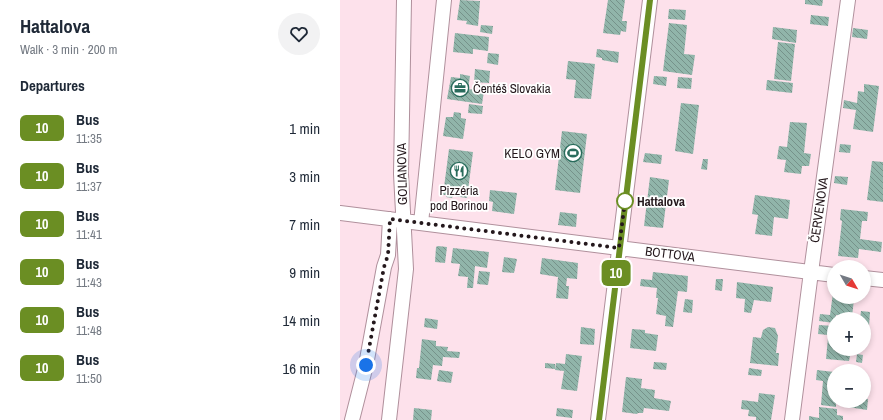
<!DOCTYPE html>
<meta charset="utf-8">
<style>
body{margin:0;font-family:"Archivo Narrow",sans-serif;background:#f2f2f3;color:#1f2937;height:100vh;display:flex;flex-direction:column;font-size:15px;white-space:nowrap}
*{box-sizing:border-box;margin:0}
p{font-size:13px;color:#747a83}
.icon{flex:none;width:22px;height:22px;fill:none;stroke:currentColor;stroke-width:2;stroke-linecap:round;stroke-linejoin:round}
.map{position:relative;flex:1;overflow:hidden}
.details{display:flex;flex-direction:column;background:#fff;width:340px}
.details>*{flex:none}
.badge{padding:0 8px;border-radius:6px;font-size:14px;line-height:26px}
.needle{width:26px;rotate:129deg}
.tools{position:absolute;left:487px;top:260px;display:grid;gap:8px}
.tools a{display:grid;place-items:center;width:44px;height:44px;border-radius:50%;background:#fff;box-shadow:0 2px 6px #0003;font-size:20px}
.you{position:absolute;width:20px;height:20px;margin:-10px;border:3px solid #fff;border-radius:50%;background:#1a73e8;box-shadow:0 0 0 6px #1a73e833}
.map>.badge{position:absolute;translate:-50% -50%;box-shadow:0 0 0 2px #fff}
h2{padding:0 20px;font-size:15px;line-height:36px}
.round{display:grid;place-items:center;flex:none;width:42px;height:42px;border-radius:21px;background:#f2f2f3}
.headline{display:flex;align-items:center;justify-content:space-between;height:68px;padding:0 20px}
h1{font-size:19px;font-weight:700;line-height:30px}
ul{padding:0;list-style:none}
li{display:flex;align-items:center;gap:12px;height:48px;padding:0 20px}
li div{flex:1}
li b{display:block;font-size:15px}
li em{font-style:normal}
li .badge{min-width:44px;font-weight:700;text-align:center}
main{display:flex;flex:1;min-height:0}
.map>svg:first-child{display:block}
</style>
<main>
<section class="details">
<div class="headline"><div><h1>Hattalova</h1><p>Walk · 3 min · 200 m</p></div><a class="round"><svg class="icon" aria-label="heart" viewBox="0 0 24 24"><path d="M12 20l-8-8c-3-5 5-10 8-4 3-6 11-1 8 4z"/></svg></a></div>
<h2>Departures</h2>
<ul>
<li><span class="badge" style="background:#6b8e23;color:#fff">10</span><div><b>Bus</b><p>11:35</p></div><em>1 min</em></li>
<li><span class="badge" style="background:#6b8e23;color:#fff">10</span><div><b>Bus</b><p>11:37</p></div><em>3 min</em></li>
<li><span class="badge" style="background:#6b8e23;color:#fff">10</span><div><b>Bus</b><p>11:41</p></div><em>7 min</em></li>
<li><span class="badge" style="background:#6b8e23;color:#fff">10</span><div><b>Bus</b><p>11:43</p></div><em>9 min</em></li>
<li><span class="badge" style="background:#6b8e23;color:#fff">10</span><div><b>Bus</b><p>11:48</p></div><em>14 min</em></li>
<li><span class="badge" style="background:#6b8e23;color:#fff">10</span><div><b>Bus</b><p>11:50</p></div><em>16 min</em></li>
</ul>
</section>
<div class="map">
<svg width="543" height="420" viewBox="0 0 543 420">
<defs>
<pattern id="building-back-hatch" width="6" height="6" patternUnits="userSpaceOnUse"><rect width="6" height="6" fill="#91b5aa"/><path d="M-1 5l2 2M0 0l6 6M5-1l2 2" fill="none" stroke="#76928a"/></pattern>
</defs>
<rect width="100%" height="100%" fill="#fde1eb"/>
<!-- building -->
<path fill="url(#building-back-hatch)" d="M 120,0 L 140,1 L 138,26 L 126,24 L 127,21 L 117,20 Z
M 268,0 L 285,0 L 282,21 L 287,21 L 286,32 L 281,31 L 280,35 L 263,33 Z
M 465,0 L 483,0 L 482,6 L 465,4 Z
M 329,9 L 346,10 L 345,20 L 328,19 Z
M 471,15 L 489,17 L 488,26 L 470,24 Z
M 329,23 L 347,25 L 344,54 L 355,55 L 352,75 L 323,71 Z
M 141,25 L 153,26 L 152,34 L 140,32 Z
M 433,27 L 457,30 L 456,43 L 432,39 Z
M 513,28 L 528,30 L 527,39 L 512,37 Z
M 115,33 L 149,37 L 148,51 L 133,49 L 133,54 L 113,52 Z
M 438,42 L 455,44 L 451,81 L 434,79 Z
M 257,49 L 279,52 L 278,63 L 262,60 L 262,58 L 256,57 Z
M 148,53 L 159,54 L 158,65 L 147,63 Z
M 228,61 L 255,64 L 251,99 L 234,98 L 236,80 L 226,79 Z
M 135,69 L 150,71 L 149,83 L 134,82 Z
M 120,74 L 130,76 L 128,89 L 144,91 L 142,104 L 107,99 L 111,77 L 120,78 Z
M 314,76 L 327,77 L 326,86 L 313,84 Z
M 338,77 L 352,78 L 351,89 L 337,88 Z
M 427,80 L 453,83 L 452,93 L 426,90 Z
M 524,84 L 539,86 L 533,132 L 513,129 L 516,110 L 503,108 L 504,100 L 517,103 L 518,91 L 524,92 Z
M 341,103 L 359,105 L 353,154 L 335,151 Z
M 129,104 L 143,106 L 142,114 L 128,113 Z
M 114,112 L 121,113 L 121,118 L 126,119 L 123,139 L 103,136 L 106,117 L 113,117 Z
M 450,122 L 467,123 L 464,153 L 471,154 L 469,166 L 462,166 L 461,174 L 444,172 L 446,160 L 437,159 L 439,146 L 447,147 Z
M 222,131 L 247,134 L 240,193 L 215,190 Z
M 500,144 L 511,145 L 510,153 L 499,152 Z
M 109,149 L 133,152 L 127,198 L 113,196 L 112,198 L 106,197 L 107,195 L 103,195 Z
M 305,153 L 322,155 L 321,164 L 303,162 Z
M 363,159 L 368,159 L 367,170 L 361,169 Z
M 532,161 L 543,162 L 543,202 L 527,200 Z
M 495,176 L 508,177 L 507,185 L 494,183 Z
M 310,177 L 329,180 L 323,228 L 304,226 Z
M 150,190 L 177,193 L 174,214 L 152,211 L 153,202 L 149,201 Z
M 415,195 L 450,200 L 448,219 L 434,217 L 432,236 L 415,234 L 418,215 L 412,214 Z
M 501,209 L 528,212 L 527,221 L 522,221 L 520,239 L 542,242 L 541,252 L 519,249 L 518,258 L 498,256 L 502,221 L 500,220 Z
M 220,212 L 237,214 L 236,227 L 218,225 Z
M 98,246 L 107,247 L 105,263 L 95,262 L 96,247 Z
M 113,248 L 149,252 L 147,268 L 135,266 L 133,288 L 127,288 L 128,277 L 118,276 L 120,264 L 111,263 Z
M 164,257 L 177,259 L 174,273 L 162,272 Z
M 202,258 L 238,263 L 237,279 L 227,278 L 226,286 L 229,286 L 228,299 L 216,298 L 218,277 L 200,274 Z
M 139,271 L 150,272 L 148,285 L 137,284 Z
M 313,272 L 348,276 L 347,292 L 338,291 L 333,327 L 325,326 L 326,316 L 316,314 L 318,298 L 316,298 L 317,288 L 300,286 L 301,279 L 312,280 Z
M 376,279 L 383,279 L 382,291 L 375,290 Z
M 397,282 L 433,287 L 431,302 L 414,300 L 411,313 L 404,312 L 405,299 L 396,298 Z
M 493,293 L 494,297 L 512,297 L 511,298 L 514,299 L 512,317 L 496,315 L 494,323 L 479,321 L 480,314 L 490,315 Z
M 345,299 L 353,300 L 352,313 L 343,312 Z
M 521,311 L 530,312 L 529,327 L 524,326 L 524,319 L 520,319 Z
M 85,318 L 98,320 L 97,329 L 84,327 Z
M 479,325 L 493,326 L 493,330 L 488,335 L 478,334 Z
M 241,327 L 255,329 L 254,345 L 240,344 Z
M 428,327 L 435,328 L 438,336 L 436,353 L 439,353 L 438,366 L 410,363 L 413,337 L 421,338 L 423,330 Z
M 292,329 L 305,330 L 305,333 L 318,335 L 316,351 L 290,348 Z
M 488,338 L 494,338 L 494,349 L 522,349 L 521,352 L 511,351 L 509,361 L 486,359 Z
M 82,339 L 96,341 L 96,346 L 108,347 L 107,351 L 120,352 L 119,358 L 103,357 L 102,366 L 93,365 L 91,380 L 76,378 L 77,368 L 79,368 Z
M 226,354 L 242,356 L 237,391 L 221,389 L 224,371 L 215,370 L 216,363 L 225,364 Z
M 517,354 L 523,355 L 522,363 L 516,362 Z
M 314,362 L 327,363 L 326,370 L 313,369 Z
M 205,363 L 215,364 L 215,369 L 205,368 Z
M 409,368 L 422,370 L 421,376 L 408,375 Z
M 99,370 L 113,372 L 111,383 L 97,381 Z
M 477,370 L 494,372 L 494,401 L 496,401 L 496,407 L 481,405 L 483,381 L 476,380 Z
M 286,377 L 302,379 L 301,388 L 315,390 L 314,398 L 331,401 L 329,411 L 304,408 L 303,413 L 298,413 L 297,414 L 282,412 Z
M 419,393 L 435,395 L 431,420 L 416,420 L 416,417 L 408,416 L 409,410 L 401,409 L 402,400 L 418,402 Z
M 524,399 L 528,399 L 527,410 L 502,406 L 503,401 L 524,401 Z
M 479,407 L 497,409 L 497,415 L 503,416 L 503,420 L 469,420 L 469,416 L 479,418 Z
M 74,408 L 92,410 L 91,420 L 73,420 Z
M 217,408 L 233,410 L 232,418 L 216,416 Z"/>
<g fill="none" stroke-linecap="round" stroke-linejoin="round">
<defs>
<path id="minor" d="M 0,213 L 494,275
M 81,223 L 104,0
M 524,278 L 543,280
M 12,420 L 26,365 L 44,267 L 48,255 L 50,219
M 49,420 L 66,269 L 61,174 L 64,0
M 258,420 L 310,0
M 452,420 L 471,272 L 508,0"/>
</defs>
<!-- minor casing -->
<use href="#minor" stroke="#b0909c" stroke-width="16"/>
<!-- minor -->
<use href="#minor" stroke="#fff" stroke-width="14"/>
</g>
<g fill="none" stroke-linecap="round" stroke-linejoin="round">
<defs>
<path id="line" d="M 259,420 L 310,0"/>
</defs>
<!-- line casing -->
<use href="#line" stroke="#fff" stroke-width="9"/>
<!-- line -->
<use href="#line" stroke="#6b8e23" stroke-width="6"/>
<!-- walk -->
<path stroke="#24181c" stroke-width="4" stroke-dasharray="0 7.2" d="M 26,365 L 44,267 L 48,255 L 50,219 L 279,248 L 285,201"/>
</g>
<!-- icons -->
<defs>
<symbol id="office-ring" viewBox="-11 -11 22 22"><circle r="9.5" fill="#fff" stroke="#296c5c" stroke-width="1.5"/><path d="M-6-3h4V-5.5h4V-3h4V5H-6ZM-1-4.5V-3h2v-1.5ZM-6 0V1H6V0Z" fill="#296c5c"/></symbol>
<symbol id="stadium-ring" viewBox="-11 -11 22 22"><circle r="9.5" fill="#fff" stroke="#296c5c" stroke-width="1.5"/><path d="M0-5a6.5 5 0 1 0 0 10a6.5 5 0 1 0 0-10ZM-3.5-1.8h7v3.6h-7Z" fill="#296c5c"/></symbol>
<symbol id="restaurant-ring" viewBox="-11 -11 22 22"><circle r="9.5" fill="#fff" stroke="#296c5c" stroke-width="1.5"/><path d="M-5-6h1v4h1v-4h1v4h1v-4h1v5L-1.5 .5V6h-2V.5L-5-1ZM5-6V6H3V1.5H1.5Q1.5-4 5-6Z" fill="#296c5c"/></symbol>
</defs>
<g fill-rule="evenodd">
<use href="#office-ring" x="110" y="78" width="20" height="20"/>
<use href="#stadium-ring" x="223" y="143" width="20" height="20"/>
<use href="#restaurant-ring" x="109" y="161" width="20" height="20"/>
</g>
<!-- markers -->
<circle fill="#fff" stroke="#6b8e23" stroke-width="2" cx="285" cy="201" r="8"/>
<g text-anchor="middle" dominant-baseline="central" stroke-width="3.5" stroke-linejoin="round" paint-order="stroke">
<!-- poi labels -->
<g font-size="13" fill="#24181c" stroke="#fff" text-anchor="start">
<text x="133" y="88">Čentéš Slovakia</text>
<text x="220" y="153" text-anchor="end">KELO GYM</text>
<text x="119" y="190" text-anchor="middle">Pizzéria<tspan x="119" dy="15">pod Borinou</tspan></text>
</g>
<!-- street labels -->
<g font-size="13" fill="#24181c" stroke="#fff">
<text transform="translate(62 174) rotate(-91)">GOLIANOVA</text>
<text transform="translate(479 210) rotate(-82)">ČERVENOVA</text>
<text transform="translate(330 254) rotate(7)">BOTTOVA</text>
</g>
<!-- stop labels -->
<g font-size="13" font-weight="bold" fill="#24181c" stroke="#fff" text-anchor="start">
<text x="297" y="201">Hattalova</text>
</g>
</g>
</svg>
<div class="tools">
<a><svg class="needle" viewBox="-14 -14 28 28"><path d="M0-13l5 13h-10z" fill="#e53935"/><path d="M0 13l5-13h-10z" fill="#747a83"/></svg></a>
<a>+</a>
<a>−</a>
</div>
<div class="you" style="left:26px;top:365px"></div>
<b class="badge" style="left:276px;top:273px;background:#6b8e23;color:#fff">10</b>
</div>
</main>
